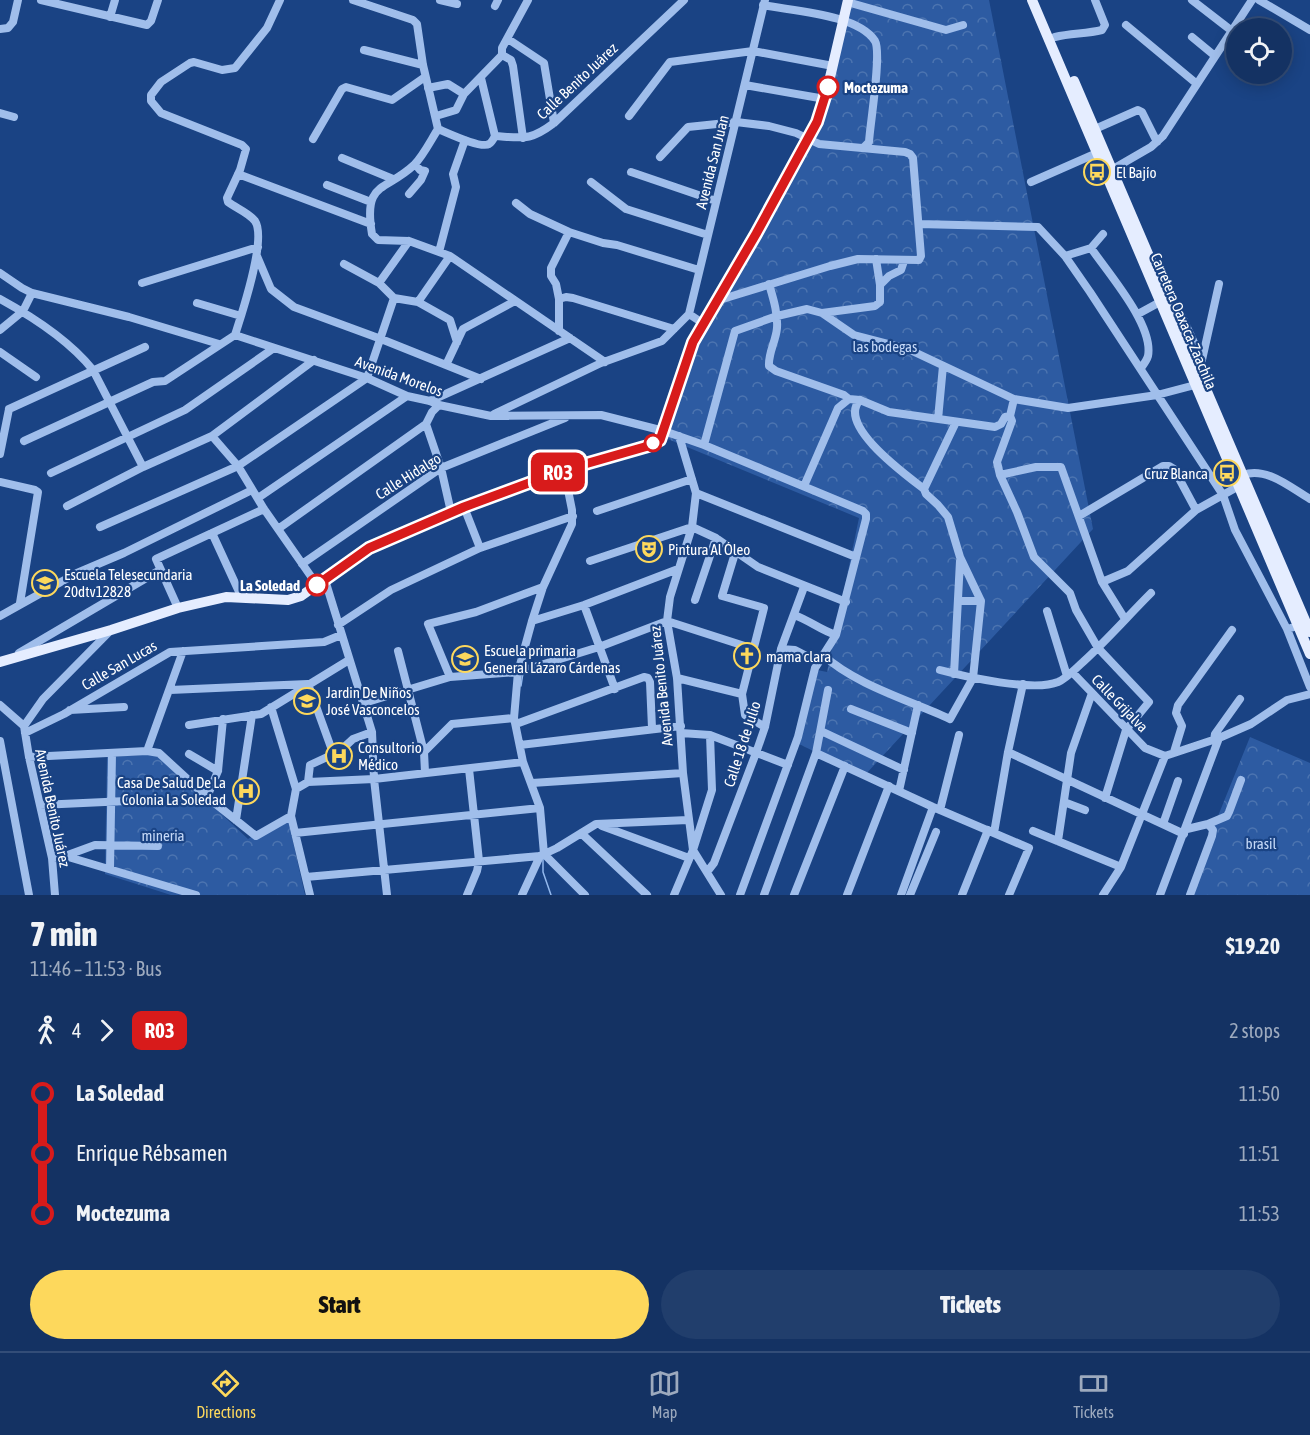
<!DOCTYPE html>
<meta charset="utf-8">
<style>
body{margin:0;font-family:"Asap Condensed",sans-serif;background:#213e6c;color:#f1f3f6;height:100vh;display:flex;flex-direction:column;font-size:22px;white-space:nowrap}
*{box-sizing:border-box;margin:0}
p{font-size:20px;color:#9daabe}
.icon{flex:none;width:33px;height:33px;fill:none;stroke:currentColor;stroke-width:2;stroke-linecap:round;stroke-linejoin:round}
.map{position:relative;height:895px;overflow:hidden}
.sheet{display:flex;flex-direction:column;background:#143263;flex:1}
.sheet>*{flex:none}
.badge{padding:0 12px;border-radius:9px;font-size:21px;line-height:39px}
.controls{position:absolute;left:1226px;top:18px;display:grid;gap:12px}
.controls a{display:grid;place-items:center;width:66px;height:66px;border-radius:50%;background:#143263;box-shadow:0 3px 15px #0003,0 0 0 2px #334d78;font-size:30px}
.map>.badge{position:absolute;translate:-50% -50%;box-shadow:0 0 0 3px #fff}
.legs{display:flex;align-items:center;gap:9px;height:66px;padding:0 30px;font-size:20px}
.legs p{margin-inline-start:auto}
.head{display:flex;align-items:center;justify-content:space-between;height:102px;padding:0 30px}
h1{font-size:33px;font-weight:800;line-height:45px}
.button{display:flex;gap:12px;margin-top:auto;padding:12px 30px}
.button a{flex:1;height:69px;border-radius:36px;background:#fdd85c;color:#111;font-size:24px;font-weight:800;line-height:69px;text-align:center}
.button a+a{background:#213e6c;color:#f1f3f6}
ul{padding:0 30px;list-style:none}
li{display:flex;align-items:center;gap:21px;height:60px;font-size:22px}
li i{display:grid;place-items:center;width:9px;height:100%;margin:0 8px;background:currentColor}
li i::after{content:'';width:15px;height:15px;margin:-8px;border:4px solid;border-radius:50%;background:#143263}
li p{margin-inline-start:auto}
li:first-child i{background:linear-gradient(#0000 50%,currentColor 0)}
li:last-child i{background:linear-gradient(currentColor 50%,#0000 0)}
.tab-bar{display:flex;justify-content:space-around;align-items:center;height:84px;border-top:2px solid #334d78;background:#143263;font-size:16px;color:#9daabe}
.tab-bar a{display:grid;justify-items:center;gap:3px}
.tab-bar .active{color:#fdd85c}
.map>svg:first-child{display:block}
</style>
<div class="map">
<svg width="1310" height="895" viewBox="0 0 1310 895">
<defs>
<pattern id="park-crowns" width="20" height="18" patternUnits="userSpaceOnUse" patternTransform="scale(1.5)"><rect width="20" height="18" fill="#2d5ba2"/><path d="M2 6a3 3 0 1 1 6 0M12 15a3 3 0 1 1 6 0" fill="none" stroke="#4c74b0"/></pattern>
</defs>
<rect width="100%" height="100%" fill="#1a4384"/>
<!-- park -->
<path fill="url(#park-crowns)" d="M 848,0 L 989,0 L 1093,529 L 864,776 L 793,741 L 812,669 L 827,672 L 859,518 L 658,435 L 677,368 L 806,139 Z
M 1250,737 L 1310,763 L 1310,895 L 1186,895 Z
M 158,754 L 248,839 L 287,815 L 305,895 L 171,895 L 105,874 L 107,757 Z"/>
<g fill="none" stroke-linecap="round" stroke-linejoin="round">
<!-- stream -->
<path stroke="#93b8ed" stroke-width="1.5" d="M 521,686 L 523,673
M 543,859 L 543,872 L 551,895"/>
<!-- minor -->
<path stroke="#a0beeb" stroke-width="8" d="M 41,0 L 147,25 L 151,21 L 158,0
M 353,0 L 413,20 L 417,24 L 423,65 L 438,129 C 448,133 481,149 489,144 C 491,143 494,138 495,136 C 524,138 530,141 554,123 L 684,0
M 440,0 L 457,4
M 1192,0 L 1232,31
M 1259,0 L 1310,30
M 847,2 L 946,30 L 963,25
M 763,5 C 792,11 858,14 875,41 C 882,53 870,124 869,142 L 863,148
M 495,6 L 498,0
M 110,17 L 115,0
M 1126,25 L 1197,84
M 0,29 L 8,28 L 13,22 L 18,0
M 1055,37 C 1071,33 1086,34 1102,30 L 1105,25 L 1095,0
M 1192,37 L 1215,56
M 508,39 L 544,63 L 554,123
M 364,50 L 423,65
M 502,55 L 511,60 L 513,66 L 523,138
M 481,78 L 495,136
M 745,85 L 825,99
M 428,88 L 448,84 L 464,94
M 0,113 L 14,117
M 436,116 L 456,110 L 464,94 L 502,55 L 502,48 L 528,0
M 629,116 L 670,62 L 753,51 L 833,66
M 438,129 C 431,140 423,156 414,165 C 385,192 363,181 372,234 L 378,240 L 409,241 L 450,256 L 605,362
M 1095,129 L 1138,110 L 1142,112 L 1157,142
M 313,139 L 342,89 L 346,87 L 392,100 L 425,77
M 660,157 L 688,127 L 736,122 L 769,126 L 796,133 L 819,144 L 905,152 L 910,154 L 913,158 L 921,256 L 919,260 L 858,259 L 830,266 L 716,301
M 342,158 L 393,179
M 1113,169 L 1151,147 L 1163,136 L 1252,0
M 631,172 L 716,201
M 238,174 L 371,224
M 591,182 L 626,209 L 708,235
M 1031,182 L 1097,153
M 327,185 L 371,202
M 409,194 L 421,180 L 425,171 L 420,170 L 415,164
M 516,203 L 530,214 L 569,232 L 603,243 L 617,245 L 699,270
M 919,224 L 1038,227 L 1065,256 L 1090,292 L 1223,495 L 1235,530 L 1287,629 L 1298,626
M 1091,248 C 1108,273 1154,325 1148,356 C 1147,360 1144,364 1141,368
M 439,252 L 456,187 L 453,174 L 465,140
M 257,256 L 271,289 L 294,307 L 381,339 L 481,379
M 1065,256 L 1091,248 L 1103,234
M 876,259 L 880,285
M 344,264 L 379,283 L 394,298 L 418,302 L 450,320 L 457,342
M 0,273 L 22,288 L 32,293 L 129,317 L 219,344
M 142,283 L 258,247
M 379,283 L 409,241
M 769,284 C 773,298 778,313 777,328 C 776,341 768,353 769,366 L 776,371 L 844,395 L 849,399
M 0,299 C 33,317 69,340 93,370 L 143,467
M 559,299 L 566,297 L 573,298 L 674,329
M 418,302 L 450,256
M 197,303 L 241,316
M 1179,310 L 1202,360 L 1219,284
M 822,313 L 875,306 L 880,302 L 880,285 L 889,276 L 901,270 L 904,261
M 1138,314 L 1160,302
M 704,324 L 689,314 L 765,0
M 0,330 L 23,311 L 32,293
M 559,331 L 559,299 L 556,284 L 551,276 L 551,268 L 569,232
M 235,335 L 367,378 L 407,396 L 430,401 L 439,405 L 491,416 L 601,415 L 664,431 L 704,445 L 863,511 L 866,514 L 866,519 L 836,635 L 815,668 L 798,737 L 740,895
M 235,335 C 242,313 267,239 255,221 C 249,213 236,208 228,202 L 227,198 L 240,170 L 246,149 L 242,145 L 161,113 L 151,101 L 151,95 L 161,82 L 190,63 L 194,62 L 222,70 L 235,68 L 267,28 L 280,0
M 0,352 L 36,377
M 446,365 L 463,329 L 515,301
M 1014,399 L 1010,416 L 1012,421 L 997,462 L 1000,475 L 1017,512 L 1034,557 L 1070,593 L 1076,610 L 1098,648 L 1149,702 L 1126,730 L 1105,798
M 860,400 C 836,425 906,475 924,489
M 430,401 L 570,338
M 9,409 L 145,347
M 494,414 L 601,363 L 662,341 L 689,314
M 938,419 L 943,366
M 426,424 L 441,468 L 451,512
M 212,436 L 238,466 L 264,509 L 317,585
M 679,436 L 696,493 L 692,527 L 670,597 L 667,621 L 677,678 L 683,773 L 693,850 L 721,895
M 24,441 L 153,382 L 165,381 L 235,335
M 704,445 L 735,331 L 777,316 L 807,309 L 822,313 L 854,335 L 908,349 L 1014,399 L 1068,408 L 1157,395 L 1195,385
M 0,454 L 9,409
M 51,473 L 185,410 L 274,348
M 1000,475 L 1036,467 L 1061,467 L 1102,582 L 1125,619
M 0,482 L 35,490 L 38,492 L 20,603
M 804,486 L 838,408 L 849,399 L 860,400 L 889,412 L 995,427 L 1001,424 L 1005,417 L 1010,416
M 696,493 L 856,557
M 258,498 L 407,396
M 67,506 L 143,467 L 212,436 L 314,360
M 464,507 L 480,548
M 597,511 L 692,479
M 1079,516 L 1163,466 L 1169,466 L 1174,469 L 1196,510
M 100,527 L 238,466 L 367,378 L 394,298
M 278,529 L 426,424 L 432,412 L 439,405
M 212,533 L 241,596
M 736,550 L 722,596 L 764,608 L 742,694 L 745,715 L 765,727
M 590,561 L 692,527 L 716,538 L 758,567 L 846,602
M 302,564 L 441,468 L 565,418
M 325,580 L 372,732 L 374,779 L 387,895
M 1102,582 L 1128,571 L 1196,510 L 1239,486 L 1243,475 C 1266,466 1291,488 1310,499
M 695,600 L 716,538
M 958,601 L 981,601
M 584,605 L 615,689
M 178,608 L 156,559 L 264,509
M 1047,611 L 1067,676
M 794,615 C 809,620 820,630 836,635
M 0,616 L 77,573 L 124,553 L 252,490
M 532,621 L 584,605 L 678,569
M 338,625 L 391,590 L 480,548 L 573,516
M 1287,629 L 1310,687
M 781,649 L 795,650 L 818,662
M 398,651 L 424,752 L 425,772
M 19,653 L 160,570
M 823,655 C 856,685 909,700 950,719 L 973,678 L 981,601 L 960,557 L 948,517 L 938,505 L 926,494 L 924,489 L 956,422
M 940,670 C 966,677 1034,692 1058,682 C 1067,678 1075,669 1083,662 C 1107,640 1128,616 1151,593
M 1072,672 L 1145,748 L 1165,756 L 1219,738 L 1251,724 L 1287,700 L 1310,694
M 954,674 L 960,561
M 450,677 L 428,624 L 476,612 L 543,587
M 677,678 L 742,694
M 170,690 L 308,684 L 333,753
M 364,703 L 450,677 L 518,672 L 599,647 L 667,621 L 754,649
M 0,705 L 24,726 L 29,757 L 52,858 L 55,895
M 271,707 L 296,789
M 851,709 L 912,733
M 70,710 L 124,707
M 516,724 L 644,677 L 648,678 L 650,682 L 652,728
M 189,725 L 261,714 L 349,660
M 24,726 L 43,699 L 111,630
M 821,731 L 904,770
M 25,733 L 64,714 L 170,652 L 324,642 L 341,635
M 681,733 L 710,735 L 788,765
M 1214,740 L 1215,734 L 1240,699
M 0,741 L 29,895
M 520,745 L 681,726
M 147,751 L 183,651
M 424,752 L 452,724 L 514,718
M 1008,752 L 1184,834
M 1174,752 L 1182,726 L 1176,713 L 1178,705 L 1232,630
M 816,753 L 933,807 L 1029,848 L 1009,895
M 189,754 L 218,771
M 29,757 L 147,751 L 159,753 L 207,797 L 256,836 L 291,816
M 308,782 L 374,779 L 523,762
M 532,783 L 683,773
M 899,791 L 918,705
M 207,797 L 218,771 L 223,719
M 1064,802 L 1085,810
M 40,805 L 148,800
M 940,810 L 959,735
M 236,820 L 252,715
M 1163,824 L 1178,781
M 1208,824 L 1227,816 L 1229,812 L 1241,780
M 602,826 L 689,858
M 1187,829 L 1208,824 L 1213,830 L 1212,836 L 1190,895
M 1033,831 L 1121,867
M 295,833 L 540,808
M 581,833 L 647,895
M 994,833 L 1008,752 L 1023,684
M 1058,841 L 1071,753 L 1092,693
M 544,854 L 540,808 L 523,762 L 514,718 L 518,672 L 532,621 L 543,587 L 572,524 L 572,510 L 564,470
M 544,854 L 585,895
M 65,856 L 95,845 L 158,846
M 52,858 L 65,856 L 196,895
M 110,869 L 112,754
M 707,872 L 714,863 L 756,753 L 765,727 L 781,649 L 804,587
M 306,877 L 540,856 L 557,848 L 596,824 L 688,820
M 310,895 L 291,816 L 296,789 L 308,782 L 310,765 L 340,751 L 353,739 L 372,732
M 467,895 L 477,871 L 479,861 L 469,769
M 522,895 L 540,856
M 674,895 L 693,850 L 712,790 L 710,735
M 764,895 L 816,753 L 828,690
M 794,895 L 845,766
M 847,895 L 889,786
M 901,895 L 933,807
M 910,895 L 936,832
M 962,895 L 988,830
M 1103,895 L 1121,867 L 1165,756
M 1160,895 L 1219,738"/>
<!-- major -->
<path stroke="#e5edff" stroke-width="10" d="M 1032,0 L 1310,654
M 1074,81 L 1310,632
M 0,662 L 111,630 L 178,608 L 226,597 L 288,600 L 301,596 L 369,548 L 451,512 L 564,470 L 648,446 L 660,440 L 693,342 L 756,233 L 817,122 L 825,99 L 848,0"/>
</g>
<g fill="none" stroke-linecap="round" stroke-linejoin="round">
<defs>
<path id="line-1" d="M 317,585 L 369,548 L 464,507 L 564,470 L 648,446 L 660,440 L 693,342 L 756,234 L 817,122 L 828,87"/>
</defs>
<!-- line-1 casing -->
<use href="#line-1" stroke="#fff" stroke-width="14"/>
<!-- line-1 -->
<use href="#line-1" stroke="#d81b1b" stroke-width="9"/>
</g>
<!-- icons -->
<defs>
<symbol id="bus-ring" viewBox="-11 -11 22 22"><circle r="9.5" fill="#1a4384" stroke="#fdd85c" stroke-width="1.5"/><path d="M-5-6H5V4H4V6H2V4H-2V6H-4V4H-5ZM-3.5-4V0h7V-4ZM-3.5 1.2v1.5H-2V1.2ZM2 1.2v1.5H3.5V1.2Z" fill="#fdd85c"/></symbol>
<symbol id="theatre-ring" viewBox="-11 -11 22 22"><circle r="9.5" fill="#1a4384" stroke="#fdd85c" stroke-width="1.5"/><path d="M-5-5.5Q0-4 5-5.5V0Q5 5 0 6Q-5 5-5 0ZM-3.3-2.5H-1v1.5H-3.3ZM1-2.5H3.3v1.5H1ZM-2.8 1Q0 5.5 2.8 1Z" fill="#fdd85c"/></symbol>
<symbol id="school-ring" viewBox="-11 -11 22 22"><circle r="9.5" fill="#1a4384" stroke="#fdd85c" stroke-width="1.5"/><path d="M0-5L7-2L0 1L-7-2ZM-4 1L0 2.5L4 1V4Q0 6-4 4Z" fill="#fdd85c"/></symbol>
<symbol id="church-ring" viewBox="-11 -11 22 22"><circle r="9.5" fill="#1a4384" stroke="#fdd85c" stroke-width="1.5"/><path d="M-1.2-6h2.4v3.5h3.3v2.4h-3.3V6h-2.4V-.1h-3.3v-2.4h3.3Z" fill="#fdd85c"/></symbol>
<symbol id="hospital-ring" viewBox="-11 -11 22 22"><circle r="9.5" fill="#1a4384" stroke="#fdd85c" stroke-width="1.5"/><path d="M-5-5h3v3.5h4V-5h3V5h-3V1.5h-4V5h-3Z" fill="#fdd85c"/></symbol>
</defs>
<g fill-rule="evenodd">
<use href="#bus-ring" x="1082" y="157" width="30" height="30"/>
<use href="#bus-ring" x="1212" y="458" width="30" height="30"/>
<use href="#theatre-ring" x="634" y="534" width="30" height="30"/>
<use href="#school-ring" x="30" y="568" width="30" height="30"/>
<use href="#church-ring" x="732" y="641" width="30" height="30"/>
<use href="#school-ring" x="450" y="644" width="30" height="30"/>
<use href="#school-ring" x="292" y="686" width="30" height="30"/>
<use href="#hospital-ring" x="324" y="741" width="30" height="30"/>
<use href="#hospital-ring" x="231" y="776" width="30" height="30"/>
</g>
<!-- markers -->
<g fill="#fff" stroke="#d81b1b" stroke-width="3">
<circle cx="828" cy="87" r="10"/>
<circle cx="653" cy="443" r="8"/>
<circle cx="317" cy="585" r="10"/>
</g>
<g text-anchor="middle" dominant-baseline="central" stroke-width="4.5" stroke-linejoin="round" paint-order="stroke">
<!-- street labels -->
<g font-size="15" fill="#fff" stroke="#1a4384">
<text transform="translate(577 81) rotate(-43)">Calle Benito Juárez</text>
<text transform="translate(712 162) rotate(-76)">Avenida San Juan</text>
<text transform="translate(1184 321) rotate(67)">Carretera Oaxaca-Zaachila</text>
<text transform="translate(399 376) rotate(20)">Avenida Morelos</text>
<text transform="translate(408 476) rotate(-32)">Calle Hidalgo</text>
<text transform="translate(119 665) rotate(-30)">Calle San Lucas</text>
<text transform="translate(661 686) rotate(-96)">Avenida Benito Juárez</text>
<text transform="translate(1120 703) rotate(46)">Calle Grijalva</text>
<text transform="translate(742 744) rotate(-72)">Calle 18 de Julio</text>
<text transform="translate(53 808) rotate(78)">Avenida Benito Juárez</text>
</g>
<!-- stop labels -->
<g font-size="15" font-weight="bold" fill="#fff" stroke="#1a4384" text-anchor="start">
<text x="844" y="87">Moctezuma</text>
<text x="300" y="585" text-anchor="end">La Soledad</text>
</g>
<!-- poi labels -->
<g font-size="15" fill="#fff" stroke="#1a4384" text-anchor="start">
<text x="1116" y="172">El Bajío</text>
<text x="1208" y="473" text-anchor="end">Cruz Blanca</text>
<text x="668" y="549">Pintura Al Óleo</text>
<text x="64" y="574">Escuela Telesecundaria<tspan x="64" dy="17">20dtv12828</tspan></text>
<text x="484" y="650">Escuela primaria<tspan x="484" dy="17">General Lázaro Cárdenas</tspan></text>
<text x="766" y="656">mama clara</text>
<text x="326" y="692">Jardin De Niños<tspan x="326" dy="17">José Vasconcelos</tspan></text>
<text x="358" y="747">Consultorio<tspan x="358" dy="17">Médico</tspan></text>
<text x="226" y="782" text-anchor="end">Casa De Salud De La<tspan x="226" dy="17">Colonia La Soledad</tspan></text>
</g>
<!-- park labels -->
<g font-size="15" fill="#c5d9f8" stroke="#1a4384">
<text x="885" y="346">las bodegas</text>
<text x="163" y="835">mineria</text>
<text x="1261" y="843">brasil</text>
</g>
</g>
</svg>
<div class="controls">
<a><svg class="icon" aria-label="locate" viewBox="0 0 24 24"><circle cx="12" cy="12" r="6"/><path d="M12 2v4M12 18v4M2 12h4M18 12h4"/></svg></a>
</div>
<b class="badge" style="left:558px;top:472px;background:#d81b1b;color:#fff">R03</b>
</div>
<section class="sheet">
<div class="head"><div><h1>7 min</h1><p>11:46 – 11:53 · Bus</p></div><b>$19.20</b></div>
<div class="legs"><svg class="icon" aria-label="walk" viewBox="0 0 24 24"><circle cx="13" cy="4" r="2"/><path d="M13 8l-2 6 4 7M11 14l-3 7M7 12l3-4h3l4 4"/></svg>4<svg class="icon" aria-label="forward" viewBox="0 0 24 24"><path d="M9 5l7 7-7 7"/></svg><b class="badge" style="background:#d81b1b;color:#fff">R03</b><p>2 stops</p></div>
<ul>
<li><i style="color:#d81b1b"></i><b>La Soledad</b><p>11:50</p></li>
<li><i style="color:#d81b1b"></i><span>Enrique Rébsamen</span><p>11:51</p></li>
<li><i style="color:#d81b1b"></i><b>Moctezuma</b><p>11:53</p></li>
</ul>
<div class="button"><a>Start</a><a>Tickets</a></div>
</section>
<nav class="tab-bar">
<a class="active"><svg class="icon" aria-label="directions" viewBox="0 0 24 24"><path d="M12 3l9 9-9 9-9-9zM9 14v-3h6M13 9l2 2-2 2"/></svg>Directions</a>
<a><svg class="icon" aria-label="map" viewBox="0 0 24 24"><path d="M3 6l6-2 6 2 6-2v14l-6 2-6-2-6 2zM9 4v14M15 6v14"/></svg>Map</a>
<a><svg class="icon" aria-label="tickets" viewBox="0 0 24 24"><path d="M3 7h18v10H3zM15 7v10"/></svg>Tickets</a>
</nav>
